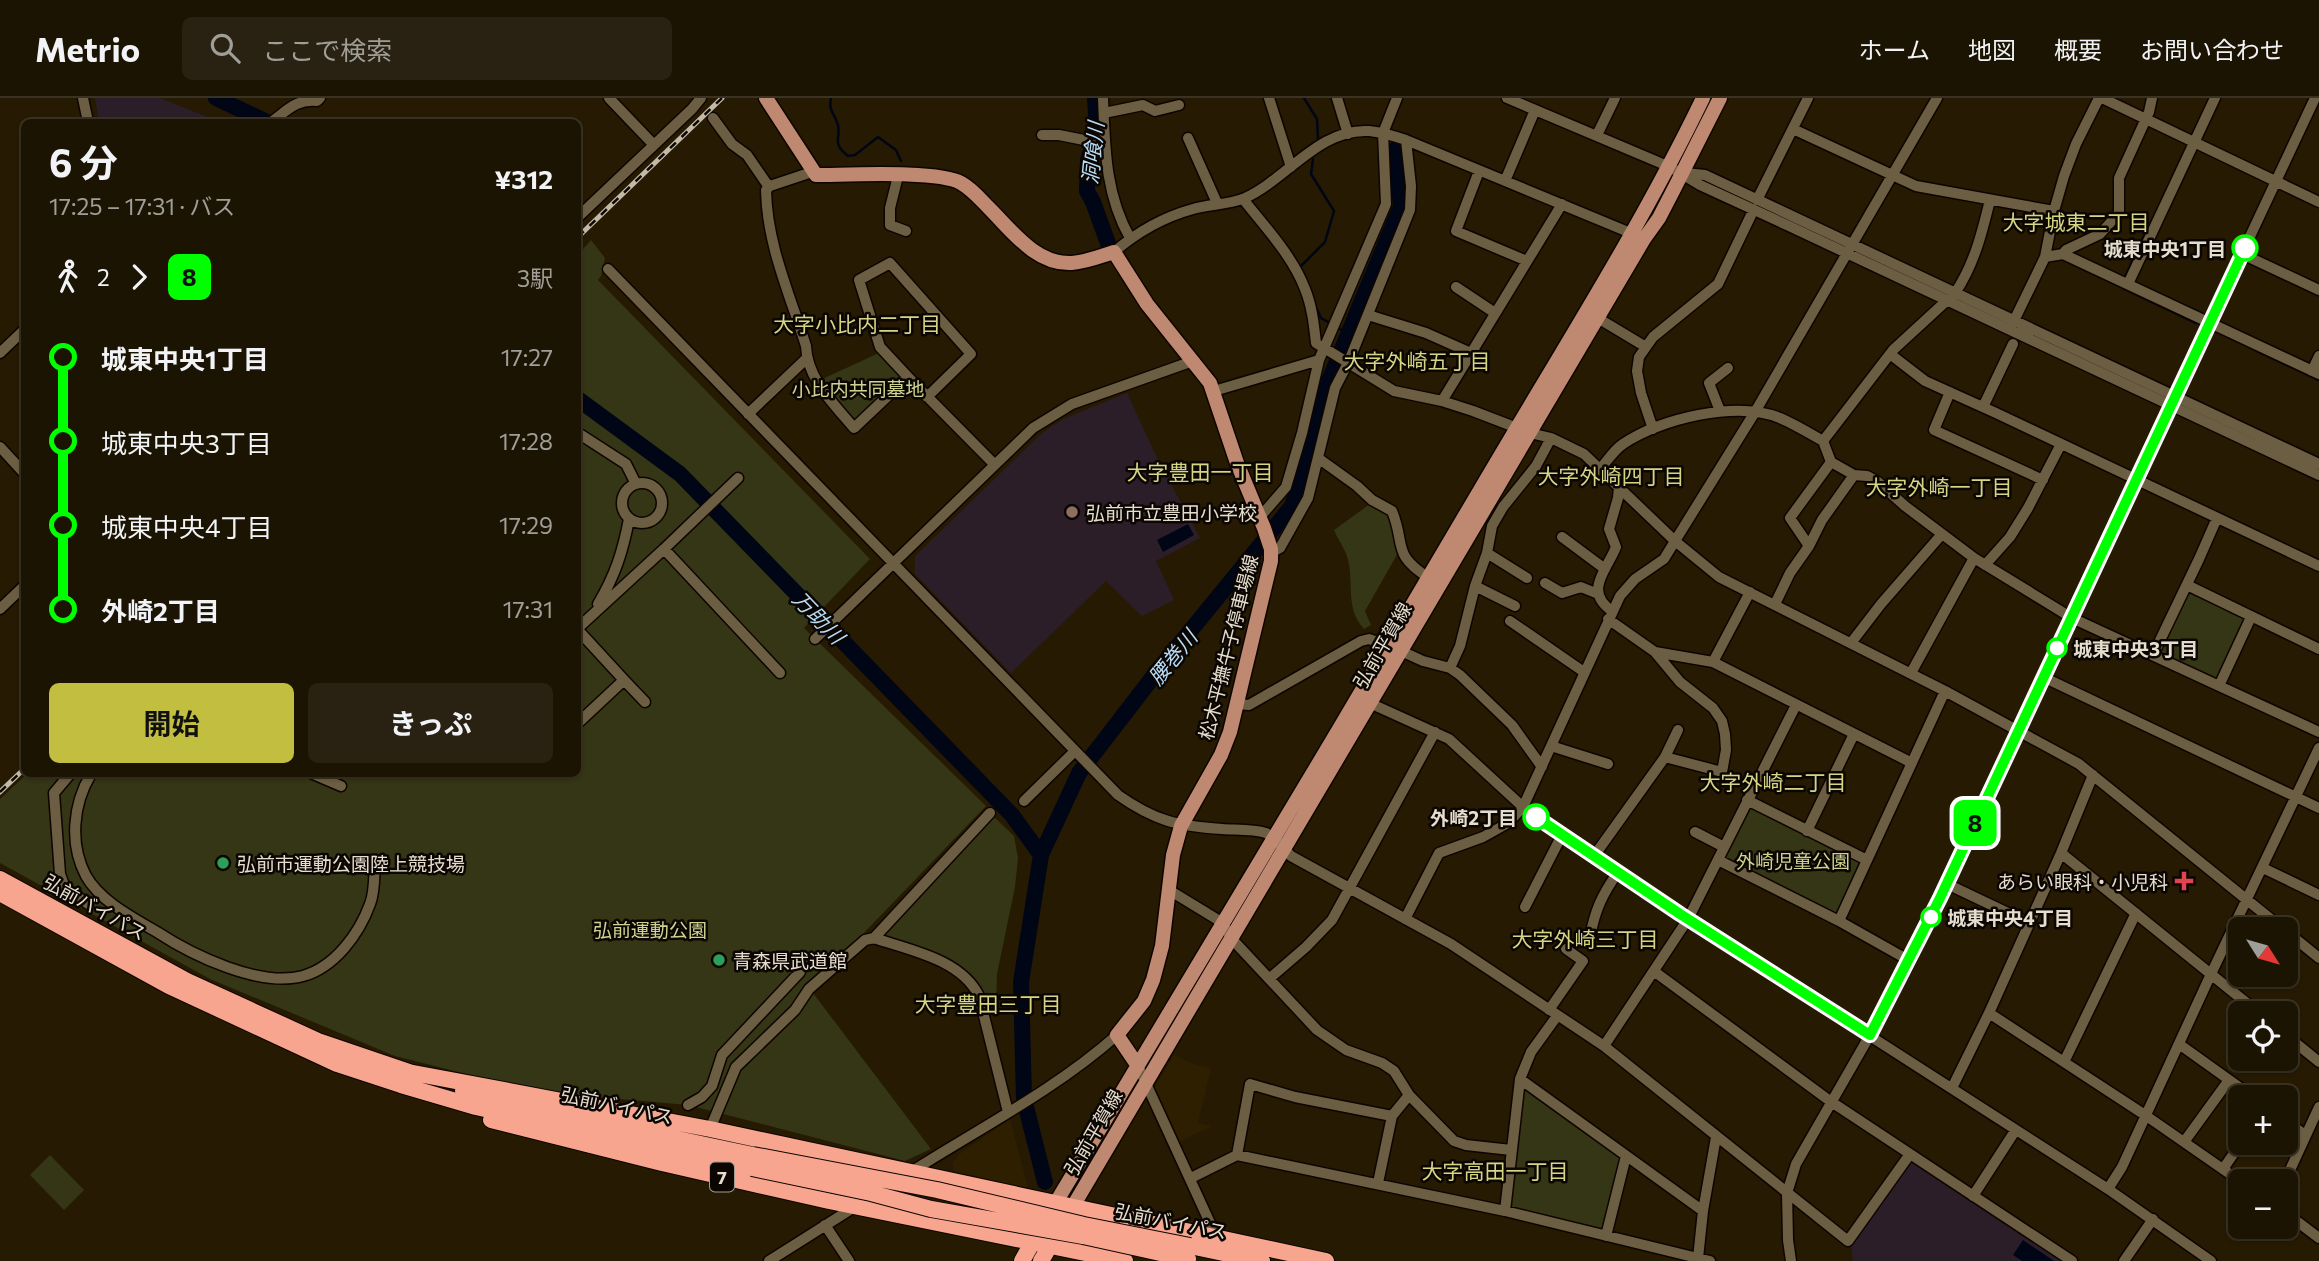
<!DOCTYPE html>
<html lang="ja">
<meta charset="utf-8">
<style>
body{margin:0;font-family:Commissioner,"Noto Sans JP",sans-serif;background:#292111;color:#f1f3f6;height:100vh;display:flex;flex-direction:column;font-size:26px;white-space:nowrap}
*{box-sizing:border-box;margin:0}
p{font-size:23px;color:#a09e99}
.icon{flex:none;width:38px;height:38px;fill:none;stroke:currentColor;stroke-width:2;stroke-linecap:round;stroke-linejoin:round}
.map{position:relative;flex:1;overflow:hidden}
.side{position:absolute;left:21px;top:21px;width:560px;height:658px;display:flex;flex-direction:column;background:#1c1402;border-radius:10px;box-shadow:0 2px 5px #0004,0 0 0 2px #3a3324}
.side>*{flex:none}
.badge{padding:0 14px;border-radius:10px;font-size:24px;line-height:46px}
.needle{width:46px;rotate:127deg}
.buttons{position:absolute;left:2228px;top:819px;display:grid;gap:14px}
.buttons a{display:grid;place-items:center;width:70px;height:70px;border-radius:10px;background:#1c1402;box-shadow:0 2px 5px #0004,0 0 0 2px #3a3324;font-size:35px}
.map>.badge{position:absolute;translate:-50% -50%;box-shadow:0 0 0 4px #fff}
.legs{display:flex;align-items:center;gap:10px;height:77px;padding:0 28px;font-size:23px}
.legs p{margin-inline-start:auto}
.summary{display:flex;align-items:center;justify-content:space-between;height:119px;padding:0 28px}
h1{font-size:38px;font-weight:700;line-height:52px}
.primary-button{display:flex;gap:14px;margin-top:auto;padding:14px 28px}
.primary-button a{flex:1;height:80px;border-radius:10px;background:#c1be40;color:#111;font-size:28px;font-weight:700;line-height:80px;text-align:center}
.primary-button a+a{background:#292111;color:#f1f3f6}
ul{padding:0 28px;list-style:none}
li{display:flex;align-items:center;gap:24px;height:84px;font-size:26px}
li i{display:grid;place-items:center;width:10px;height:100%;margin:0 9px;background:currentColor}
li i::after{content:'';width:18px;height:18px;margin:-9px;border:5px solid;border-radius:50%;background:#1c1402}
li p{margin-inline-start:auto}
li:first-child i{background:linear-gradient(#0000 50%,currentColor 0)}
li:last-child i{background:linear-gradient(currentColor 50%,#0000 0)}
header{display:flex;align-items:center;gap:42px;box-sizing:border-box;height:98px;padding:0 35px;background:#1c1402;border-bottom:2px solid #3a3324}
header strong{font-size:33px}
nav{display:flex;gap:38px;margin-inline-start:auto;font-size:24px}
.search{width:490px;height:63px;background:#292111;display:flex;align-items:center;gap:18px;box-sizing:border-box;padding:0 24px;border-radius:10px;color:#a09e99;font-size:26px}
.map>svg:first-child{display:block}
</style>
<header>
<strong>Metrio</strong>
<div class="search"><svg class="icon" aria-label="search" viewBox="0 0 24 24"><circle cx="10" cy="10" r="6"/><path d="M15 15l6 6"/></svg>ここで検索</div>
<nav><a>ホーム</a><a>地図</a><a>概要</a><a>お問い合わせ</a></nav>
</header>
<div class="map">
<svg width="2319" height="1163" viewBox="0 0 2319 1163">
<rect width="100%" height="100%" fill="#261a02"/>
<!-- built -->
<path fill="#2e1f00" d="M 1174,957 L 1196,967 L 1211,970 L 1198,1025 L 1212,1028 L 1179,1044 L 1153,991 Z
M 1010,1021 L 1028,1090 L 954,1073 L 952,1066 L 958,1057 Z"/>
<!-- education -->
<path fill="#2c1e29" d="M 95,0 L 160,0 L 220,24 L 99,24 Z
M 1127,295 L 1157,360 L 1200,440 L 1156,463 L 1174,502 L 1142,518 L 1106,483 L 1011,575 L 915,476 L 915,458 L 1041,336 L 1063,321 Z
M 1910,1062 L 2061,1163 L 1853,1163 L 1851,1145 Z"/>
<!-- green -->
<path fill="#343615" d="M 591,142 L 605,160 L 601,178 L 598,182 L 870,461 L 804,530 L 986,708 L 810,891 L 931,1051 L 905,1063 L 688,1007 L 538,994 L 395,958 L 210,881 L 0,765 L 0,701 L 27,676 L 578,676 L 578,157 Z
M 879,255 L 903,280 L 854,326 L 820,282 Z
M 1370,406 L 1382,408 L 1393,424 L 1398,455 L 1365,513 L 1371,527 L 1364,531 C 1345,510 1354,487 1348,462 C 1346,452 1338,442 1334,432 Z
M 2190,496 L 2243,520 L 2245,525 L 2219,579 L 2214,582 L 2160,555 L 2160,551 L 2186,498 Z
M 1750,708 L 1862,765 L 1836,817 L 1724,760 Z
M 990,715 L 1014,738 L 1018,760 L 1015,789 L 997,876 L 996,910 L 989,913 L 981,907 L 956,872 L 874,840 Z
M 1523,987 L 1621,1061 L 1603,1132 L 1509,1110 Z
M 50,1057 L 84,1092 L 64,1112 L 30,1077 Z"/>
<!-- water -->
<path fill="#000615" d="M 1188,426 L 1194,437 L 1163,454 L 1157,442 Z
M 2023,1142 L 2054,1163 L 2022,1163 L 2013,1157 Z"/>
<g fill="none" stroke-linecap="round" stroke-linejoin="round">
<!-- stream -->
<path stroke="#000615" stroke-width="2.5" d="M 831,0 C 828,13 835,16 838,27 C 841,42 831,44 848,58 L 855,57 L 878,39 L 896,52 L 901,63
M 1304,0 L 1317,21 L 1318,41
M 2124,115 L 2147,132 L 2125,179
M 1300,169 L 1325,144 L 1334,113 L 1311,76 L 1313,61
M 2123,190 L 2196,225
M 1315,207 L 1321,220 L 1330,225
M 1336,229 L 1348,235
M 2257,253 L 2319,282"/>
<!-- river -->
<path stroke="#000615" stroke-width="16" d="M 216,0 L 267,24
M 1095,0 L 1097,34 L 1088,62 L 1087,93 L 1093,104 L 1109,148
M 578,301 L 680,376 L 1012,717 L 1041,757
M 1045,1084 L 1024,1001 L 1021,884 L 1041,757 L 1079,675 L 1156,575 L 1292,408 L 1307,365 L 1325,292 L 1401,108 L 1396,51"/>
<defs>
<path id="minor" d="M 83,0 L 88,24
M 609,0 L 653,46
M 1103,0 C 1105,49 1105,96 1130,140
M 1269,0 L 1291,69
M 1337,0 L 1348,36
M 1507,0 L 1670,69 L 1700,87 L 1789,128 L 2319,377
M 2102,0 L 2319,104
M 1104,15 L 1143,7 L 1155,13 L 1179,7
M 713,20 L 732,46 L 747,57 L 769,89
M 271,24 C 287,13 295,1 317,3 L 320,0
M 1793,31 L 1916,88 L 2054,113
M 1042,37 L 1059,37 L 1104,46
M 1597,37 L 1615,0
M 1188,40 L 1217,105
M 1479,73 L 1456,133 L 1527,163
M 812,74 L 770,88 L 766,92 C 767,147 790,197 806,248 C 807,281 834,306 854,330 L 908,279 L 994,366
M 1685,75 L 1705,77 L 2319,366
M 898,78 L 890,110 L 890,127 L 906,133
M 1505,83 L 1535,12
M 1243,101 C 1265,129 1292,157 1305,191 C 1312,208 1314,227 1316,245 L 1394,293 L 1442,303 L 1473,313 L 1530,335 L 1551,340 L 1584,356 L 1675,443 L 1719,479 L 1945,593 L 2079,666 L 2283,831
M 1757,102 L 1808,0
M 578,119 L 692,11 L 701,0
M 1114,154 C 1136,135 1164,119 1193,111 C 1210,106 1228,107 1245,100 C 1287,81 1319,30 1369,33 C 1382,34 1394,38 1406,42 L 1638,138
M 2063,156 L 2066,152 L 2100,136 L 2119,115 L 2119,80 L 2149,14 L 2152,0
M 2242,156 L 2319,192
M 2045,159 L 2063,156 L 2319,276
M 608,171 L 1118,697 C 1155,723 1177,728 1222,731 C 1236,732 1253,731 1266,735 L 1274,740 L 1291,758 L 1451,846 L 1604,948 L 1848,1143 L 1910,1056
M 2128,186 L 2215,0
M 1456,189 L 1495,215
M 1591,216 L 1646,249
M 1368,217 L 1426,235 L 1471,255
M 2011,229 L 2045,159 L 2054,113 L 2064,78 L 2076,46 L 2099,0
M 0,255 L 24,232
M 1890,256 L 1925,283 L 1996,315 L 2319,468
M 2312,273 L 2319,258
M 908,279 L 880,249 L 859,182 L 890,165 L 971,256 L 927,299
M 1214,293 L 1319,262
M 1950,294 L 1934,332 L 2043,382
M 1442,303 L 1562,106
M 1983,309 L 2013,246
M 1720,313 L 1709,285 L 1728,270
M 748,316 L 806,261
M 1653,331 L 1641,295 L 1637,273 L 1639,259 L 1653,239 L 1718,186 L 1753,113
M 578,335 L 626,366 L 636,386
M 1823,343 L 1893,252 L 1955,195 C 1974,167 1982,135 1990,102
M 0,349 L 24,375
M 1318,360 L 1357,388 L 1372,402 L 1392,413 C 1406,447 1391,456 1429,480
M 1601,370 C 1607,363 1614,352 1623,346 C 1660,321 1736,302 1780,320 C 1794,326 1809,335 1823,343 L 1831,364 L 1854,377 L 1867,378 L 1878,384 L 1905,408 L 1974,460 L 2072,520 L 2319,634
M622 405a20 20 0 1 1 40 0a20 20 0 1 1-40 0Z
M 1260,419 L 1286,389 L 1302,335 L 1319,262 L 1386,106 L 1383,35 L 1397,0
M 1562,439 L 1605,471
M 1809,448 L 1822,422 L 1854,377
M 664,451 L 738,380
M 1271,455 L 1280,450 L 1308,400 L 1335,290 L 1349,263 L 1410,112 L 1411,88 L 1406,42
M 1487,455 L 1527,480
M 1985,467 L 2010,439 L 2028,410 L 2061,346
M 1545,485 L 1562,495 L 1581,489 L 1598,496
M 2187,487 L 2319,551
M 1475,488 L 1515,508
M 598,506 C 615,478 623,453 629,421
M 1775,506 L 1790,475 L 1809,448 L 1790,420 L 1831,364
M 0,511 L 24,488
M 1612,513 C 1583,493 1607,472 1616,449 L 1609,431 L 1618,400 L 1619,388
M 1510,523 L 1584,574
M 578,530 L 664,451 L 780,575
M 578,532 L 624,582
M 815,541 L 1033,330 L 1072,306 L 1193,263
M 1851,545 L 1881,506 L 1942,436
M 1401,553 L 1423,563 L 1450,570 L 1460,577 L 1512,627 L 1542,669
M 1655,554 L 1713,564 L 1912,665
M 2153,557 L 2199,461 L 2217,420
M 1713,564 L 1750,494
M 1450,570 L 1460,548 L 1475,488 L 1487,455 L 1492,428 L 1503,409 L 1536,368 L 1551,340
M 1911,575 L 1974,460
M 2043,579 L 2319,710
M 2219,588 L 2251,519
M 1363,602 L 1449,641 L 1523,709 L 1563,738 L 1688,821 L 2108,1091 L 2211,1163
M 1237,606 L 1249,607 L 1361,543 L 1369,541 L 1389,548
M 578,625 L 624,582 L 645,604
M 1551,648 L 1608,666
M 1665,659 L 1678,632
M 70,676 L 54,695 L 60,776 L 65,790 L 88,806
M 91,676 C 73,706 69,746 86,778 C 100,803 133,820 157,834 C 192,857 260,890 303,878 C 335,869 359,836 370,806 C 375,794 374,777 375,764
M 313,676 L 341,688
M 1747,702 L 1867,762
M 1024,703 L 1075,653
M 1807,733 L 1854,636
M 1695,734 L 1724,749
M 2061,755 L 2259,915
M 1594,758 L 1665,659 L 1722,674 L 1726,652 L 1725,636 L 1722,623 L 1713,610 L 1680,584 L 1655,554 L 1608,521
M 1718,762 L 1839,823 L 1910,863
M 2263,770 L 2319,797
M 1947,786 L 2029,825
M 1169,792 L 1223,825 L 1231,840 L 1317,932 L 1346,952 L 1382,965 L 1394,973 L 1409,997 L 1454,1043 L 1466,1047 L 1511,1052
M 1525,809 L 1562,737
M 1405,821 L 1439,755 L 1483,739 L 1508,725 L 1523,709 L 1620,498 L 1635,481 L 1664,461 L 1675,443 L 1755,314 L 1937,0
M 1839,823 L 1945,593
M 2286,833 L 2319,860
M 1590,839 C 1595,812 1602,797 1618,774
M 874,840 C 909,852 961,861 979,898 L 1008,1014
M 1655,874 L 1830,1003 L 2072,1163
M 1270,880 L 1306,849 L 1332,822 L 1435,634
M 1549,912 L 1583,863 L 1566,851
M 1989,915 L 2145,1017 L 2240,1083
M 2286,937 L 2319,964
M 2179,946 L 2253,999
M 1604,948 L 1688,821 L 1796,607
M 2064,964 L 2136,815
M 1138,968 L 1216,1138
M 1520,981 L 1703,1113
M 1952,990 L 1989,915 L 2061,755 L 2093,677
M 688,1007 L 702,999 L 712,988 L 722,957 L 800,874 L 790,864 L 795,859
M 2286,1023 L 2305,1037
M 710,1031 L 736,969 L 795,912 L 809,891 L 865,842 L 874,840 L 990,715
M 2184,1044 L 2229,982
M 1237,1057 L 1250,986 L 1295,999 L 1392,1018
M 2223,1071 L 2241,1045
M 911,1074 C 980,1030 1055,992 1117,937
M 1191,1080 L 1237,1057 L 1505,1113 L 1710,1163
M 2285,1083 L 2319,1009
M 1378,1085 L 1392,1018 L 1409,997
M 2108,1091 L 2122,1069 L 2211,876 L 2319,650
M 1973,1098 L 2015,1033
M 1505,1113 L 1520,981 L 1531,954 L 1557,918
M 2286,1115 L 2319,1140
M 825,1127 L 849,1163
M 1606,1138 L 1626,1058
M 1698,1160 L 1703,1113 L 1716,1039
M 769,1163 L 856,1108
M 1791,1163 L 1788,1142 L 1787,1095 L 1796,1066 L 1870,937 L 1910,863 L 2315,0
M 2124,1163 L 2153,1121"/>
<path id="major" d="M 766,0 L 816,77 C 846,77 939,72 961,85 C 972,91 981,102 989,110 C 1012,133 1036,167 1072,165 C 1086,164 1101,158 1114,154 L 1147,206 L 1210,285 L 1237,365 L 1264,430 L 1271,451 L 1271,463 L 1230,634 L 1221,657 L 1181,728 L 1173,757 L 1162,848 L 1153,882 L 1144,903 L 1117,937 L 1138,968
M 1055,1106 C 1198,868 1340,631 1480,392 C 1556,262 1638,135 1703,0
M 1072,1110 L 1644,141 L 1659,120 L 1674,91 L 1720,0"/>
<path id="highway" d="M 0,781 L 187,883 L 318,943 L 418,977
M 0,795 L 169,888 L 337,966 L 401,987 L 476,1009 L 752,1070
M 408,974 L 710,1031 L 1326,1163
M 463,992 L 488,1001 L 753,1057
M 491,1022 L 662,1065 L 829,1103 L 1125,1163
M 1190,1148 L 1262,1163
M 1022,1163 L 1036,1138
M 1041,1163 L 1055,1139"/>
</defs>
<!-- minor casing -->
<use href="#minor" stroke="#0e0500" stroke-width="13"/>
<!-- major casing -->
<use href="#major" stroke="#0e0500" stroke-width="17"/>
<!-- highway casing -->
<use href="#highway" stroke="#0e0500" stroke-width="18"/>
<!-- minor -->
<use href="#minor" stroke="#6c5e43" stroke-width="10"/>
<!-- major -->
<use href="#major" stroke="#bf8971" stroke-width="14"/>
<!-- highway -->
<use href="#highway" stroke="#f7a58f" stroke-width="16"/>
<defs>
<path id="rail" d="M 578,139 L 722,0
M 0,694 L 24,671"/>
</defs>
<!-- rail casing -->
<use href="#rail" stroke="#c2b9a9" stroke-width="5"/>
<!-- rail -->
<use href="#rail" stroke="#0b0601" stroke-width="2.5" stroke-dasharray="8" stroke-linecap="butt"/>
<defs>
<path id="highway-bridge" d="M 753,1057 L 937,1092 L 1084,1127 L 1190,1148
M 752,1070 L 871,1095 L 931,1111 L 1083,1138 L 1188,1161"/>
</defs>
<!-- highway-bridge casing -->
<use href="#highway-bridge" stroke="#0e0500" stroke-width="18" stroke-linecap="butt"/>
<!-- highway-bridge -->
<use href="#highway-bridge" stroke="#f7a58f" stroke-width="16"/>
</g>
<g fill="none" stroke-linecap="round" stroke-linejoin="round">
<defs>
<path id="line-1" d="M 1536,719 L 1680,816 L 1870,937 L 1940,800 L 2245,150"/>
</defs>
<!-- line-1 casing -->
<use href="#line-1" stroke="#fff" stroke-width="16"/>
<!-- line-1 -->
<use href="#line-1" stroke="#0f0" stroke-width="10"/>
</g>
<!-- markers -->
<g fill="#fff" stroke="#0f0" stroke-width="3.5">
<circle cx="2245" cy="150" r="12"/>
<circle cx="2057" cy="550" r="9"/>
<circle cx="1536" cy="719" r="12"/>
<circle cx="1931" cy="819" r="9"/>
</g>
<circle fill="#8d6e63" stroke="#0b0601" stroke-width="2.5" cx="1072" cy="414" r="7"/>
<g fill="#2e9e5b" stroke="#0b0601" stroke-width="2.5">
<circle cx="223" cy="765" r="7"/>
<circle cx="719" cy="862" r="7"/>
</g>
<path fill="#e0444e" stroke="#0b0601" stroke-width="2.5" d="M2180.5 772.5h7v7h7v7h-7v7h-7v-7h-7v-7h7z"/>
<g text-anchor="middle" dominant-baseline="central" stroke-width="5" stroke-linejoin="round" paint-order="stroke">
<!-- shield labels -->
<rect fill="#0b0601" stroke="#a49c90" stroke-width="2" x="710" y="1064.5" width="24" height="29" rx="5"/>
<g font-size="18" font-weight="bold" fill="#e5ddce">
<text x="722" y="1079">7</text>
</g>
<!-- stop labels -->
<g font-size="19" font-weight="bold" fill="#e5ddce" stroke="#0b0601" text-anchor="end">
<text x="2226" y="150">城東中央1丁目</text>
<text x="2073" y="550" text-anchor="start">城東中央3丁目</text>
<text x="1517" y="719">外崎2丁目</text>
<text x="1947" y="819" text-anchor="start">城東中央4丁目</text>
</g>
<!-- park labels -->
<g font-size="19" fill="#ced490" stroke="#0b0601">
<text x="858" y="290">小比内共同墓地</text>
<text x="1793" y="762">外崎児童公園</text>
<text x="650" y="831">弘前運動公園</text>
</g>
<!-- poi labels -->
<g font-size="19" fill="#e5ddce" stroke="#0b0601" text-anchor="start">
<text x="1086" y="414">弘前市立豊田小学校</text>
<text x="237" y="765">弘前市運動公園陸上競技場</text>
<text x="2168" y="783" text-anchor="end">あらい眼科・小児科</text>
<text x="733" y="862">青森県武道館</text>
</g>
<!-- street labels -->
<g font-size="19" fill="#e5ddce" stroke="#0b0601">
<text transform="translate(1382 547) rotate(-60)">弘前平賀線</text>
<text transform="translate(1228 549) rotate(-76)">松木平撫牛子停車場線</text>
<text transform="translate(95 809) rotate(29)">弘前バイパス</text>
<text transform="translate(617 1007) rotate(12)">弘前バイパス</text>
<text transform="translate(1093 1034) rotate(-60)">弘前平賀線</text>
<text transform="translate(1171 1123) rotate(11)">弘前バイパス</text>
</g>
<!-- water labels -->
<g font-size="21" font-style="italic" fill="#b8dbf6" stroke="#0b0601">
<text transform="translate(1092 55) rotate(-84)">洞喰川</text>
<text transform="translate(819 519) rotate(46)">万助川</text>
<text transform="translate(1172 559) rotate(-51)">腰巻川</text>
</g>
<!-- neighbourhood labels -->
<g font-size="21" fill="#d5d586" stroke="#0b0601">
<text x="2076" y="123">大字城東二丁目</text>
<text x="857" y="225">大字小比内二丁目</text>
<text x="1417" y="262">大字外崎五丁目</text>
<text x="1200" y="373">大字豊田一丁目</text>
<text x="1611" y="377">大字外崎四丁目</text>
<text x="1939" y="388">大字外崎一丁目</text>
<text x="1773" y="683">大字外崎二丁目</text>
<text x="1585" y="840">大字外崎三丁目</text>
<text x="988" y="905">大字豊田三丁目</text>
<text x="1495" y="1072">大字高田一丁目</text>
</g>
</g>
</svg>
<div class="buttons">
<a><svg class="needle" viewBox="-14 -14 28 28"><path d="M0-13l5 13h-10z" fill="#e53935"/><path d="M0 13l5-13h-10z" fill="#a09e99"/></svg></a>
<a><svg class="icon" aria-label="locate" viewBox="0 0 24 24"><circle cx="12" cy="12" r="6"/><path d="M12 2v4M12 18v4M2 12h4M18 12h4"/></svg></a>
<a>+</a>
<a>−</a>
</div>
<b class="badge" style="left:1975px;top:725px;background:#0f0;color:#111">8</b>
<section class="side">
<div class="summary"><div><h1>6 分</h1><p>17:25 – 17:31 · バス</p></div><b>¥312</b></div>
<div class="legs"><svg class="icon" aria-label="walk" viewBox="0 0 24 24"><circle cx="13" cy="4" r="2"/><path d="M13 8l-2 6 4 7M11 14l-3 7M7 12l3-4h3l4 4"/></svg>2<svg class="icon" aria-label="forward" viewBox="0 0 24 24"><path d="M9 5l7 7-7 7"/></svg><b class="badge" style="background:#0f0;color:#111">8</b><p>3駅</p></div>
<ul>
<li><i style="color:#0f0"></i><b>城東中央1丁目</b><p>17:27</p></li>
<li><i style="color:#0f0"></i><span>城東中央3丁目</span><p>17:28</p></li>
<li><i style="color:#0f0"></i><span>城東中央4丁目</span><p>17:29</p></li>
<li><i style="color:#0f0"></i><b>外崎2丁目</b><p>17:31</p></li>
</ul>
<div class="primary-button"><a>開始</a><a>きっぷ</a></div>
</section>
</div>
